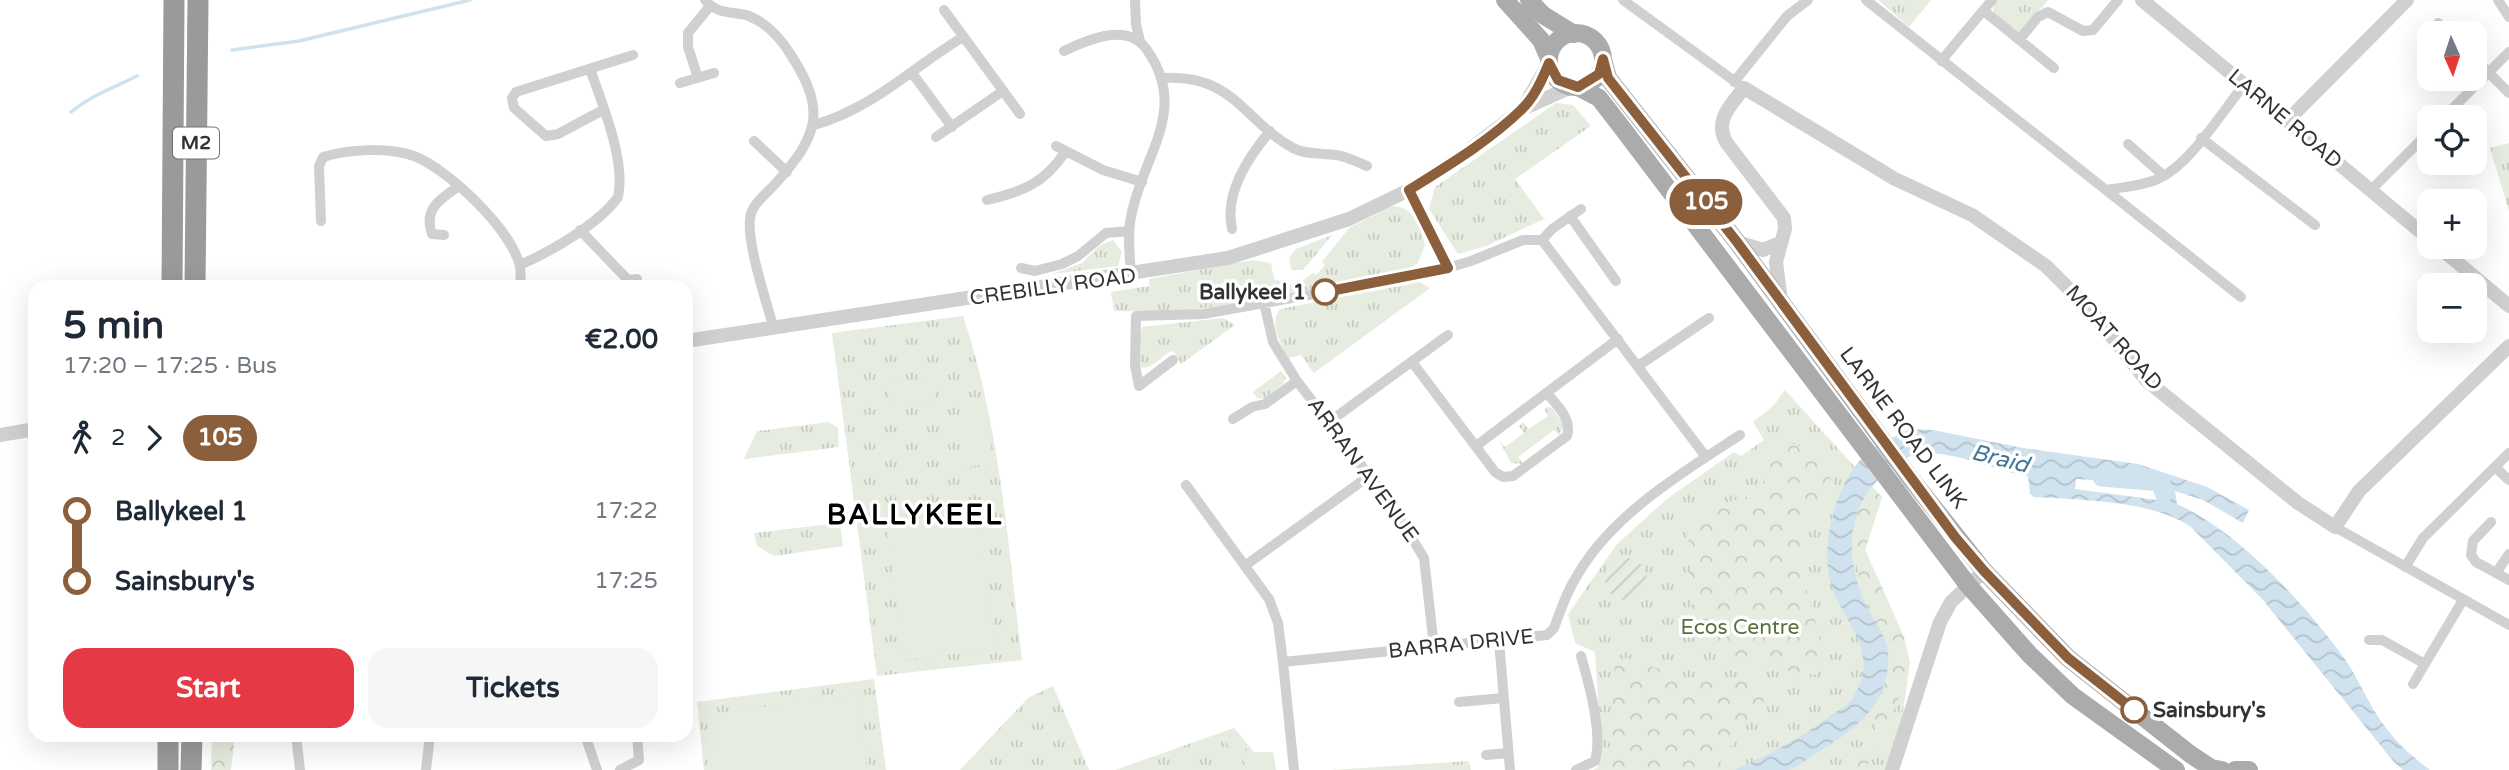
<!DOCTYPE html>
<meta charset="utf-8">
<style>
body{margin:0;font-family:"Varela Round",sans-serif;background:#f6f6f7;color:#1f2937;height:100vh;display:flex;flex-direction:column;font-size:26px;white-space:nowrap}
*{box-sizing:border-box;margin:0}
p{font-size:23px;color:#747a83}
.icon{flex:none;width:38px;height:38px;fill:none;stroke:currentColor;stroke-width:2;stroke-linecap:round;stroke-linejoin:round}
.map{position:relative;flex:1;overflow:hidden}
.details{position:absolute;left:28px;top:280px;width:665px;height:462px;display:flex;flex-direction:column;background:#fff;border-radius:21px;box-shadow:0 7px 28px #0002}
.details>*{flex:none}
.badge{padding:0 14px;border-radius:23px;font-size:24px;line-height:46px}
.needle{width:46px;rotate:177deg}
.tools{position:absolute;left:2417px;top:21px;display:grid;gap:14px}
.tools a{display:grid;place-items:center;width:70px;height:70px;border-radius:14px;background:#fff;box-shadow:0 7px 28px #0002;font-size:35px}
.map>.badge{position:absolute;translate:-50% -50%;box-shadow:0 0 0 4px #fff}
.legs{display:flex;align-items:center;gap:10px;height:77px;padding:0 35px;font-size:23px}
.legs p{margin-inline-start:auto}
.summary{display:flex;align-items:center;justify-content:space-between;height:119px;padding:0 35px}
h1{font-size:38px;font-weight:800;line-height:52px}
.cta{display:flex;gap:14px;margin-top:auto;padding:14px 35px}
.cta a{flex:1;height:80px;border-radius:21px;background:#e63946;color:#fff;font-size:28px;font-weight:800;line-height:80px;text-align:center}
.cta a+a{background:#f6f6f7;color:#1f2937}
ul{padding:0 35px;list-style:none}
li{display:flex;align-items:center;gap:24px;height:70px;font-size:26px}
li i{display:grid;place-items:center;width:10px;height:100%;margin:0 9px;background:currentColor}
li i::after{content:'';width:18px;height:18px;margin:-9px;border:5px solid;border-radius:50%;background:#fff}
li p{margin-inline-start:auto}
li:first-child i{background:linear-gradient(#0000 50%,currentColor 0)}
li:last-child i{background:linear-gradient(currentColor 50%,#0000 0)}
.map>svg:first-child{display:block}
</style>
<div class="map">
<svg width="2509" height="770" viewBox="0 0 2509 770">
<defs>
<pattern id="grass-tufts" width="24" height="20" patternUnits="userSpaceOnUse" patternTransform="scale(1.75)"><rect width="24" height="20" fill="#e6ecdf"/><path d="M3 7l-1-3M5 7V3M7 7l1-3M15 17l-1-3M17 17v-4M19 17l1-3" fill="none" stroke="#c6cbc0"/></pattern>
<pattern id="forest-crowns" width="20" height="18" patternUnits="userSpaceOnUse" patternTransform="scale(1.75)"><rect width="20" height="18" fill="#e6ecdf"/><path d="M2 6a3 3 0 1 1 6 0M12 15a3 3 0 1 1 6 0" fill="none" stroke="#c6cbc0"/></pattern>
<pattern id="garden-furrows" width="10" height="10" patternUnits="userSpaceOnUse" patternTransform="scale(1.75)"><rect width="10" height="10" fill="#e6ecdf"/><path d="M-1 1l2-2M0 10L10 0M9 11l2-2" fill="none" stroke="#c6cbc0"/></pattern>
<pattern id="water-waves" width="16" height="10" patternUnits="userSpaceOnUse" patternTransform="scale(1.75)"><rect width="16" height="10" fill="#cfe2ee"/><path d="M0 5q4-4 8 0t8 0" fill="none" stroke="#b2c2cd"/></pattern>
</defs>
<rect width="100%" height="100%" fill="#fff"/>
<!-- grass -->
<path fill="url(#grass-tufts)" d="M 1878,0 L 1931,0 L 1909,27 Z
M 1994,0 L 2048,0 L 2023,31 L 2016,34 L 1993,16 Z
M 1556,103 L 1573,105 L 1591,126 L 1515,179 L 1544,219 L 1486,246 L 1458,254 L 1429,209 L 1435,187 Z
M 2509,143 L 2509,211 L 2490,148 Z
M 1392,206 C 1413,206 1421,226 1425,245 L 1418,263 L 1400,274 L 1212,307 L 1172,312 L 1114,311 L 1111,292 L 1149,286 L 1149,279 L 1253,260 L 1271,263 L 1274,279 L 1295,286 L 1313,273 L 1316,275 L 1325,265 L 1322,262 L 1349,228 Z
M 1332,235 L 1303,270 L 1291,270 L 1289,258 L 1296,249 Z
M 1113,240 L 1122,252 L 1118,266 L 1052,274 L 1082,263 L 1099,246 Z
M 1420,282 L 1430,288 L 1314,373 L 1301,355 L 1289,358 C 1280,344 1269,323 1280,309 Z
M 963,316 C 1000,426 1008,545 1022,660 L 877,676 L 832,333 Z
M 1223,318 L 1235,325 L 1181,364 L 1173,351 C 1162,353 1153,371 1140,367 L 1140,332 L 1143,327 Z
M 1281,371 L 1286,378 L 1283,384 L 1264,399 L 1257,398 L 1253,392 Z
M 1785,390 L 1882,497 L 1865,550 L 1904,637 L 1910,663 L 1897,753 L 1889,770 L 1592,770 L 1597,768 L 1602,756 L 1595,652 L 1575,643 L 1568,614 L 1617,544 L 1668,498 L 1734,452 L 1741,456 L 1764,440 L 1753,422 L 1773,406 Z
M 1547,407 L 1552,408 L 1563,424 L 1560,436 L 1554,430 L 1518,457 L 1523,464 L 1511,463 L 1499,440 L 1505,447 L 1524,433 L 1519,426 L 1523,422 L 1529,429 L 1548,416 L 1544,409 Z
M 829,422 L 838,428 L 839,447 L 744,459 L 757,431 Z
M 840,523 L 843,546 L 774,556 L 757,546 L 754,533 Z
M 874,679 L 886,770 L 704,770 L 697,702 Z
M 1053,686 L 1089,770 L 960,770 L 1028,698 Z
M 1234,728 L 1254,752 L 1273,752 L 1276,770 L 1115,770 Z
M 1469,761 L 1471,770 L 1331,770 Z"/>
<!-- forest -->
<path fill="url(#forest-crowns)" d="M 1795,444 L 1816,455 L 1836,487 L 1823,503 L 1799,520 C 1802,538 1800,557 1803,574 C 1808,601 1829,649 1817,675 L 1790,671 L 1716,652 L 1692,608 L 1687,522 L 1707,508 L 1752,495 L 1769,474 L 1764,457 L 1773,446 Z
M 1871,486 L 1882,497 L 1865,550 C 1876,577 1907,636 1909,660 C 1911,680 1875,750 1865,770 L 1837,770 L 1875,732 L 1875,705 L 1882,693 L 1888,651 L 1864,598 L 1850,538 L 1856,510 Z
M 1626,658 L 1672,673 L 1677,682 L 1732,678 L 1763,686 L 1768,695 L 1721,760 L 1720,770 L 1602,770 L 1609,761 L 1615,661 Z
M 212,735 L 235,735 L 231,770 L 211,770 Z
M 1230,735 L 1240,740 L 1263,770 L 1251,770 L 1223,739 Z"/>
<!-- garden -->
<path fill="url(#garden-furrows)" d="M1605 579a21 21 0 1 1 42 0a21 21 0 1 1-42 0Z"/>
<!-- pitch -->
<path fill="#e6ecdf" d="M 932,377 L 936,401 L 891,408 L 888,384 Z
M 988,418 L 993,464 L 965,467 L 960,422 Z
M 977,507 L 996,648 L 905,660 L 885,519 Z
M 858,695 L 867,770 L 717,770 L 710,714 Z"/>
<!-- water -->
<path fill="url(#water-waves)" fill-rule="evenodd" d="M 1910,429 L 1933,430 L 2023,448 L 2138,464 L 2207,487 L 2249,510 L 2243,523 L 2203,500 L 2175,491 L 2177,504 C 2237,531 2299,598 2339,651 C 2358,675 2368,706 2387,729 C 2399,745 2414,758 2430,770 L 2403,770 L 2393,761 L 2263,600 L 2191,527 C 2151,500 2082,500 2034,497 L 2030,494 L 2028,476 C 1992,471 1957,450 1920,454 C 1902,456 1887,469 1876,482 C 1844,517 1847,564 1866,605 C 1874,621 1886,635 1888,653 C 1892,704 1853,731 1815,754 C 1807,759 1797,768 1788,770 C 1772,770 1751,770 1735,770 C 1768,755 1798,740 1827,718 C 1835,712 1846,707 1852,699 C 1884,651 1841,622 1830,581 C 1821,543 1835,489 1860,460 C 1873,445 1893,438 1910,429 ZM 2129,477 L 2146,477 L 2156,490 L 2157,500 L 2075,489 L 2076,479 L 2122,482 Z"/>
<g fill="none" stroke-linecap="round" stroke-linejoin="round">
<!-- stream -->
<path stroke="#cfe2ee" stroke-width="3.5" d="M 232,50 L 299,41 L 470,0
M 71,112 C 92,95 113,88 137,76"/>
<!-- river -->
<path stroke="#cfe2ee" stroke-width="19" d="M 2102,477 L 2161,482 L 2164,493"/>
<!-- minor -->
<path stroke="#d0d0d0" stroke-width="10" d="M 705,0 C 717,15 733,11 749,16 C 767,23 781,39 791,55 C 827,111 818,136 776,183 C 769,191 756,201 752,211 C 742,231 767,303 773,326
M 1135,0 L 1136,24 L 1140,41
M 1623,0 L 1744,88
M 1866,0 L 2241,297
M 2498,0 L 2509,17
M 944,10 L 1020,114
M 1984,11 L 2054,68
M 2438,23 L 2449,33
M 2019,40 L 2038,17 L 2048,12 L 2083,31 L 2093,30 L 2118,0
M 1064,51 C 1089,39 1128,22 1147,50 C 1190,111 1142,156 1131,217 C 1127,236 1130,256 1131,275
M 2474,58 L 2509,93
M 1941,61 L 1992,0
M 912,73 L 952,127
M 698,78 L 688,47 L 688,33 L 710,6
M 1162,78 C 1235,74 1242,120 1293,148 C 1306,155 1322,153 1336,155 C 1346,156 1357,162 1367,166
M 1734,82 L 1787,16 L 1808,0
M 680,83 L 714,73
M 603,110 L 558,134 L 546,136 L 514,108 L 512,98 L 516,92 L 633,55
M 2444,117 L 2509,52
M 814,125 C 872,109 913,67 963,37
M 936,137 L 1003,91
M 2201,138 L 2315,225
M 754,141 L 787,172
M 2128,144 L 2164,176
M 1056,146 L 1103,170 L 1142,182
M 1409,190 L 1448,268
M 2106,190 C 2124,187 2143,186 2160,178 C 2191,163 2221,113 2244,85
M 2371,190 L 2429,132
M 987,200 C 1022,192 1045,183 1065,152
M 1570,216 L 1616,281
M 321,221 L 319,166 L 323,157 C 349,149 388,147 414,156 C 448,169 511,229 520,266 C 521,272 520,280 521,287
M 1232,229 C 1224,193 1248,158 1270,131
M 580,230 L 628,280 L 637,279
M 444,235 L 432,234 C 423,209 440,199 459,186
M 1542,240 L 1706,457
M 1542,240 L 1552,229 L 1581,209
M 520,265 C 550,252 599,224 618,197 C 626,161 602,103 590,69
M 1021,268 L 1035,271 L 1062,264 L 1078,256 L 1106,233 L 1129,231
M 1264,303 L 1273,342 L 1297,381 L 1391,504 L 1424,558 L 1434,647
M 1173,360 L 1139,386 L 1135,365 L 1136,316 L 1203,314 L 1427,274 L 1471,261 L 1523,240 L 1542,240
M 1412,362 L 1495,472 L 1503,477 L 1513,476 L 1567,436 C 1572,418 1557,406 1547,393
M 1638,366 L 1709,318
M 1233,419 L 1252,407 L 1265,404 L 1297,381
M 1329,422 L 1448,335
M 1476,446 L 1618,339
M 2495,467 L 2509,480
M 1186,485 L 1269,599 L 1278,623 L 1283,662
M 2491,522 L 2473,541 L 2471,555 L 2476,562 L 2509,580
M 2335,527 L 2509,625
M 1246,565 L 1369,476
M 2405,567 L 2423,538 L 2509,453
M 2496,573 L 2509,554
M 2369,640 L 2382,640 L 2425,664
M 1499,641 L 1510,770
M 2413,684 L 2463,600
M 1459,702 L 1503,698
M 296,735 L 300,770
M 585,735 L 597,770
M 1486,755 L 1508,753
M 426,770 L 430,735
M 620,770 L 639,760 L 637,735
M 1294,770 L 1283,662 L 1547,635 L 1554,628 C 1561,609 1567,591 1578,574 C 1613,514 1683,472 1740,435
M 1576,770 L 1595,761 C 1603,733 1589,684 1581,656"/>
<!-- tertiary -->
<path stroke="#d0d0d0" stroke-width="14" d="M 2142,0 C 2238,79 2333,158 2429,239
M 1523,108 L 1549,63
M 2289,119 L 2407,0
M 1737,242 L 1763,250 L 1780,243
M 2439,247 L 2509,306
M 1781,301 L 1776,262 L 1785,229 L 1784,218 L 1726,142 C 1714,120 1731,105 1744,88 L 1895,179 L 1972,215 L 2046,266 L 2093,313 L 2146,380 L 2298,503 L 2335,527 L 2359,491 L 2509,346
M 686,341 L 1228,258 L 1349,219 L 1409,190 L 1468,151 L 1522,109 L 1571,87
M 0,435 L 35,429
M 1892,770 L 1940,622 L 1951,602 L 1984,571"/>
<!-- primary -->
<path stroke="#ababab" stroke-width="18" d="M 1505,0 L 1541,40 L 1549,58
M 1529,0 L 1543,15 L 1574,34
M1549 60a27 27 0 1 1 54 0a27 27 0 1 1-54 0Z
M 1603,59 L 1608,78 L 1737,242 L 1911,479 L 1984,571 L 2068,658 L 2190,754 L 2211,768 L 2222,770
M 1578,87 L 1599,98 L 1623,129 L 1968,585 L 2029,654 L 2073,696 L 2176,770
M 2235,770 L 2249,770"/>
<!-- motorway -->
<path stroke="#9a9a9a" stroke-width="21" d="M 172,287 L 174,0
M 195,287 L 198,0
M 168,770 L 168,735
M 191,770 L 192,735"/>
</g>
<g fill="none" stroke-linecap="round" stroke-linejoin="round">
<defs>
<path id="line-1" d="M 1325,292 L 1448,268 L 1409,190 C 1447,166 1488,142 1521,110 C 1534,98 1542,80 1549,63 L 1558,80 L 1578,87 L 1599,74 L 1603,59 L 1608,78 L 1737,242 L 1955,537 L 1984,571 L 2068,658 L 2134,710"/>
</defs>
<!-- line-1 casing -->
<use href="#line-1" stroke="#fff" stroke-width="16"/>
<!-- line-1 -->
<use href="#line-1" stroke="#8b5e3c" stroke-width="10"/>
</g>
<!-- markers -->
<g fill="#fff" stroke="#8b5e3c" stroke-width="3.5">
<circle cx="1325" cy="292" r="12"/>
<circle cx="2134" cy="710" r="12"/>
</g>
<g text-anchor="middle" dominant-baseline="central" stroke-width="7" stroke-linejoin="round" paint-order="stroke">
<!-- shield labels -->
<rect fill="#fff" stroke="#707070" stroke-width="2" x="173" y="127.5" width="46" height="31" rx="5"/>
<g font-size="19" font-weight="bold" fill="#333">
<text x="196" y="143">M2</text>
</g>
<!-- street labels -->
<g font-size="21" fill="#333" stroke="#fff">
<text transform="translate(2285 119) rotate(40)">LARNE ROAD</text>
<text transform="translate(1053 287) rotate(-8)">CREBILLY ROAD</text>
<text transform="translate(2114 338) rotate(48)">MOAT ROAD</text>
<text transform="translate(1903 428) rotate(53)">LARNE ROAD LINK</text>
<text transform="translate(1363 470) rotate(54)">ARRAN AVENUE</text>
<text transform="translate(1461 644) rotate(-6)">BARRA DRIVE</text>
</g>
<!-- stop labels -->
<g font-size="21" font-weight="bold" fill="#333" stroke="#fff" text-anchor="end">
<text x="1306" y="292">Ballykeel 1</text>
<text x="2153" y="710" text-anchor="start">Sainsbury's</text>
</g>
<!-- park labels -->
<g font-size="21" fill="#56703f" stroke="#fff">
<text x="1740" y="627">Ecos Centre</text>
</g>
<!-- water labels -->
<g font-size="23" font-style="italic" fill="#3f7597" stroke="#fff">
<text transform="translate(2000 459) rotate(14)">Braid</text>
</g>
<!-- district labels -->
<g font-size="28" font-weight="bold" letter-spacing="2" fill="#000" stroke="#fff">
<text x="915" y="515">BALLYKEEL</text>
</g>
</g>
</svg>
<div class="tools">
<a><svg class="needle" viewBox="-14 -14 28 28"><path d="M0-13l5 13h-10z" fill="#e53935"/><path d="M0 13l5-13h-10z" fill="#747a83"/></svg></a>
<a><svg class="icon" aria-label="locate" viewBox="0 0 24 24"><circle cx="12" cy="12" r="6"/><path d="M12 2v4M12 18v4M2 12h4M18 12h4"/></svg></a>
<a>+</a>
<a>−</a>
</div>
<b class="badge" style="left:1706px;top:202px;background:#8b5e3c;color:#fff">105</b>
<section class="details">
<div class="summary"><div><h1>5 min</h1><p>17:20 – 17:25 · Bus</p></div><b>€2.00</b></div>
<div class="legs"><svg class="icon" aria-label="walk" viewBox="0 0 24 24"><circle cx="13" cy="4" r="2"/><path d="M13 8l-2 6 4 7M11 14l-3 7M7 12l3-4h3l4 4"/></svg>2<svg class="icon" aria-label="forward" viewBox="0 0 24 24"><path d="M9 5l7 7-7 7"/></svg><b class="badge" style="background:#8b5e3c;color:#fff">105</b></div>
<ul>
<li><i style="color:#8b5e3c"></i><b>Ballykeel 1</b><p>17:22</p></li>
<li><i style="color:#8b5e3c"></i><b>Sainsbury's</b><p>17:25</p></li>
</ul>
<div class="cta"><a>Start</a><a>Tickets</a></div>
</section>
</div>
